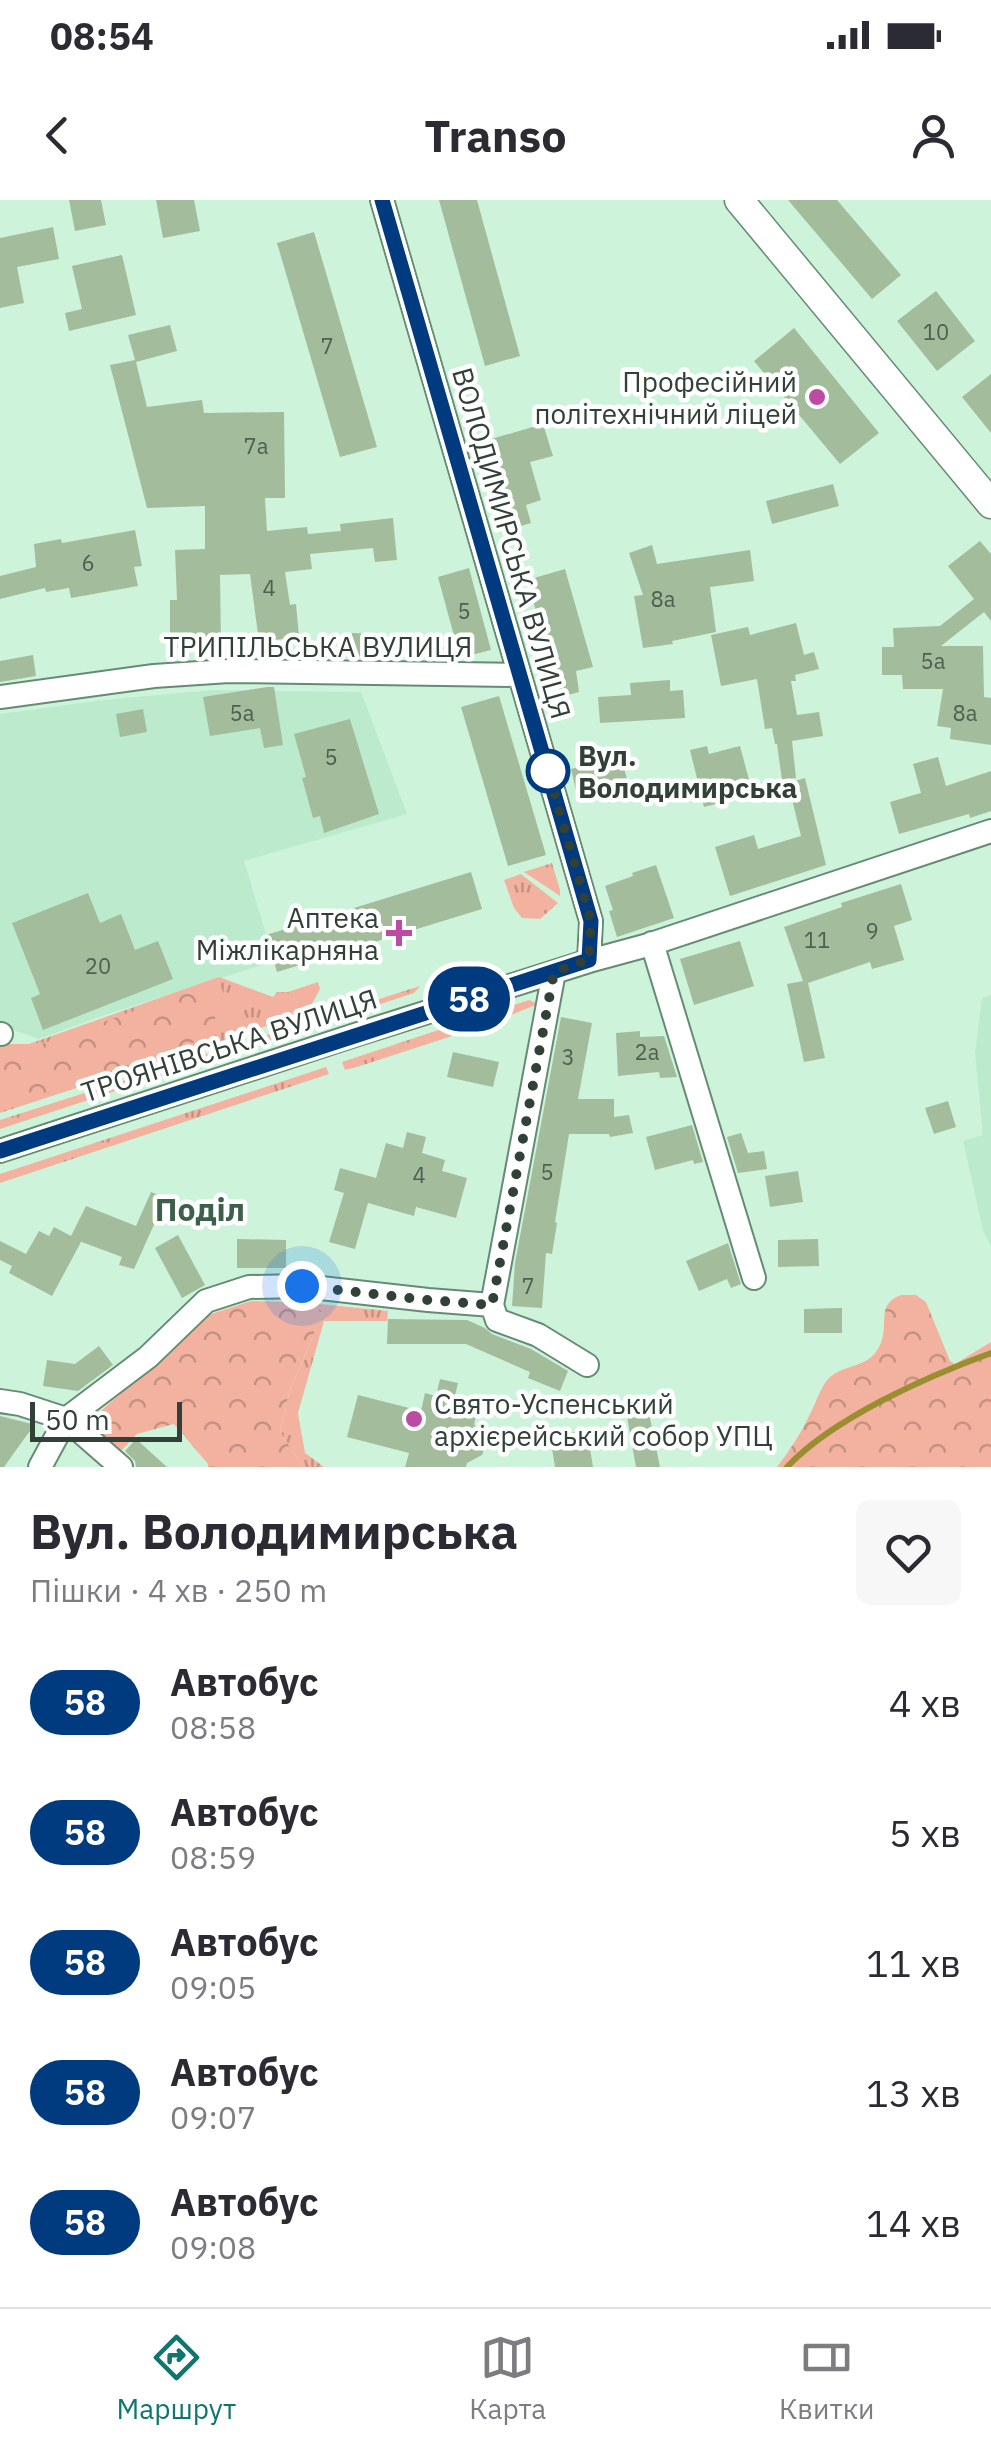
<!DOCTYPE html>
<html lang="uk">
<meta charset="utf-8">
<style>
body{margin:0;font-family:"IBM Plex Sans",sans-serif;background:#f7f7f7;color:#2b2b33;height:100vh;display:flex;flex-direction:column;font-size:38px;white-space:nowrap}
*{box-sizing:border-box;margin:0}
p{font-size:32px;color:#7c7c81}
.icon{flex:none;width:55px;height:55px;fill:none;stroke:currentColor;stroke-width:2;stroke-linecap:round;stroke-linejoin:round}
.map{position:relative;height:1267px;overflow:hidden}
.drawer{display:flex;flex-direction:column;background:#fff;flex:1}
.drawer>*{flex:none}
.badge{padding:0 20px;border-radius:32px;font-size:35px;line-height:65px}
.scale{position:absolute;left:30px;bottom:25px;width:152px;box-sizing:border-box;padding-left:10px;border:5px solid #314137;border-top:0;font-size:28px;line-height:35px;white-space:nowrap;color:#314137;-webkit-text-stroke:8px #fff;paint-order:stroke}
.you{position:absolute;width:50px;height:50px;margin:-25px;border:8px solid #fff;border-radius:50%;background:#1a73e8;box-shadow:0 0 0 15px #1a73e833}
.map>.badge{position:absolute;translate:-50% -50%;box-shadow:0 0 0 5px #fff}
.round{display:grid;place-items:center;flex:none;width:105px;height:105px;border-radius:15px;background:#f7f7f7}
.summary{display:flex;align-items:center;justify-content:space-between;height:170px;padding:0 30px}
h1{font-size:48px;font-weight:700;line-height:75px}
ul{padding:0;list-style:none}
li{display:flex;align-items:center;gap:30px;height:130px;padding:0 30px}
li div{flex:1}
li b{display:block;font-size:38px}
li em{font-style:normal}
li .badge{min-width:110px;font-weight:700;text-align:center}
.status{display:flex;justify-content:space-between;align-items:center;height:70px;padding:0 50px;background:#fff;direction:ltr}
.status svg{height:28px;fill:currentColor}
header{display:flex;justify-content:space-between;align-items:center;height:130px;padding:0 30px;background:#fff;font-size:45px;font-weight:700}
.menu{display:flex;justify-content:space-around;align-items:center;height:140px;border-top:2px solid #e1e1e2;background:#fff;font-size:28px;color:#7c7c81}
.menu a{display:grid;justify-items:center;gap:5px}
.menu .active{color:#0f766e}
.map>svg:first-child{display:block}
</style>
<div class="status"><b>08:54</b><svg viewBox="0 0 49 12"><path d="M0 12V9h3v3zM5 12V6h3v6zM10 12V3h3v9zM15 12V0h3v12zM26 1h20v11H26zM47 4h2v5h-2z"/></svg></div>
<header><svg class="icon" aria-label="back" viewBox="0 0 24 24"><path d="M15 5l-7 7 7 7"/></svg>Transo<svg class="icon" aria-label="person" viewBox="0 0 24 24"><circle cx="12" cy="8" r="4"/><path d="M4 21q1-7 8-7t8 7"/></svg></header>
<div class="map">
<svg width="991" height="1267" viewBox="0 0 991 1267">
<defs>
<pattern id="grass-tufts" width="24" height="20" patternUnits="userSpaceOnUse" patternTransform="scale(2.5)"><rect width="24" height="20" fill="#f3b29f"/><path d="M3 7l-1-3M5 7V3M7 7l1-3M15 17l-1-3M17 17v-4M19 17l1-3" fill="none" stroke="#c59282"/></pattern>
<pattern id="forest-crowns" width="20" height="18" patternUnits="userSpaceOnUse" patternTransform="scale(2.5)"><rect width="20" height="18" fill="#f3b29f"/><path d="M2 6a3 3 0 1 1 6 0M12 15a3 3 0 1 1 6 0" fill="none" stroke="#c59282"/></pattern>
</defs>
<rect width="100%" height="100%" fill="#cdf4db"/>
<!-- built -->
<path fill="#bbeacd" d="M 213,490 L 361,492 L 407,614 L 244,661 L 274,761 L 99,817 L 39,839 L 0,825 L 0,514 L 103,500 Z
M 991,795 L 991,1046 L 983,1030 L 963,941 L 983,935 L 975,853 L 982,798 Z"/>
<!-- grass -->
<path fill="url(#grass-tufts)" d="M 552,663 L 560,690 L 560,696 L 524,672 Z
M 521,674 L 558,703 L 540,719 L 522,718 L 514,708 L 504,680 Z
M 219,777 L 273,797 L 277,792 L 288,792 L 318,782 L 320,789 L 307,813 L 0,913 L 0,844 L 29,844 Z
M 420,786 L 414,793 L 0,929 L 0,920 Z
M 529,800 L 538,804 L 489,824 L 357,867 L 345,870 L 342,862 Z
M 326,867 L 329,874 L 0,983 L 0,974 Z
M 310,1103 L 388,1111 L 387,1121 L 324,1121 L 298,1213 L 305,1253 L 324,1267 L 303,1267 L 280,1232 L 289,1193 L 322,1114 Z"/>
<!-- forest -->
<path fill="url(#forest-crowns)" d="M 210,784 C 216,785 221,784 223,792 C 224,795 213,825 210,830 C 207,836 203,837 198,841 L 0,909 L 0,855 L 33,847 Z
M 901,1095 L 916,1095 L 926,1102 L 950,1161 L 955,1164 L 991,1142 L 991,1267 L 777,1267 C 790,1250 801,1233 810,1214 C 816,1203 820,1188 828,1179 C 844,1163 868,1169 879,1147 C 891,1125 874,1105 901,1095 Z
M 251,1101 L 310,1103 L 322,1114 L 289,1193 L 280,1232 L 303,1267 L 208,1267 L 208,1264 L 174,1224 L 137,1234 L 118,1254 L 85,1225 L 211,1114 Z"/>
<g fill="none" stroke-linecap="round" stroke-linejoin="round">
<!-- stream -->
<path stroke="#9b8e31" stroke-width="6" d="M 787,1267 C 833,1218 928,1176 991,1153"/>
</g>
<!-- building -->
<path fill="#a3bc9b" d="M 69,0 L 101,0 L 106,25 L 75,31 Z
M 156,0 L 194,0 L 200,31 L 163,38 Z
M 439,0 L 477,0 L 520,156 L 485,166 Z
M 788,0 L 837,0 L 901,75 L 872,99 Z
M 53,27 L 59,59 L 17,67 L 24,103 L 0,108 L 0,38 Z
M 314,32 L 377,247 L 340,257 L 277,43 Z
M 122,55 L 136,115 L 69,131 L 65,113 L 82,109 L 72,66 Z
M 936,91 L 975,141 L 937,171 L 897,121 Z
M 170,125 L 177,151 L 136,162 L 147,207 L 202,200 L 204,213 L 284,212 L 285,298 L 265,298 L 267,331 L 307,327 L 308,334 L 341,331 L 340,324 L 393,318 L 397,360 L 375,362 L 373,348 L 310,354 L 312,369 L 285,372 L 290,405 L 296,404 L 299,437 L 259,442 L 250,374 L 220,375 L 221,448 L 170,448 L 170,400 L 177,400 L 175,350 L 205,349 L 205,306 L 147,308 L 110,165 L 135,160 L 128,135 Z
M 794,128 L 879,233 L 840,264 L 754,161 Z
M 991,174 L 991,233 L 962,197 Z
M 543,224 L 553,256 L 530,262 L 541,300 L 526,305 L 531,323 L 500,332 L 474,244 Z
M 833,284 L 839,306 L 772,324 L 766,301 Z
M 135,330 L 142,366 L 134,367 L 138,386 L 71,398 L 69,388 L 46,392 L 45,388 L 0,399 L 0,376 L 36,367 L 34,344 L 61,339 L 62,343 Z
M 980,341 L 991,354 L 991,421 L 984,412 L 941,446 L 983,446 L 984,497 L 991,498 L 991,545 L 950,539 L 951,528 L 937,526 L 943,489 L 903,489 L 902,475 L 882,475 L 882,447 L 894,447 L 893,428 L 940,426 L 974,399 L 948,366 Z
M 652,345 L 657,364 L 750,350 L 754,381 L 710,387 L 716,432 L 672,441 L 673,444 L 643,448 L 634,396 L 643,395 L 629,353 Z
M 469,368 L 491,450 L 455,459 L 445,459 L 442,447 L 456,443 L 438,377 Z
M 565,369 L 593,467 L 576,471 L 579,492 L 561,497 L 527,380 Z
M 796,423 L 804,455 L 814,452 L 819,469 L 795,475 L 796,481 L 791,481 L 797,515 L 819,512 L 823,536 L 792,541 L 796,578 L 782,580 L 777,544 L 775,544 L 772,528 L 765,529 L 757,479 L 721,486 L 711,435 L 748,427 L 750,435 Z
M 352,433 L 379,434 L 379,458 L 351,456 Z
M 33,455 L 36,476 L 0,482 L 0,461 Z
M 670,480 L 670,491 L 683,490 L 685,518 L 600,523 L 598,497 L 631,495 L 630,483 Z
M 267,487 L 274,487 L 283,545 L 264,548 L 260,528 L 210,536 L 203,497 Z
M 499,496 L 546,655 L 508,666 L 461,507 Z
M 143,509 L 147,532 L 120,537 L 116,514 Z
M 350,519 L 379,614 L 324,633 L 320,616 L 313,618 L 302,578 L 306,577 L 294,534 Z
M 707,546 L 709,554 L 740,546 L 753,595 L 704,607 L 690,550 Z
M 621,556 L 628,583 L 577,595 L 571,569 Z
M 938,557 L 946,586 L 991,571 L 991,611 L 970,618 L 969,614 L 899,634 L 890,602 L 921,593 L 913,564 Z
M 805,578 L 826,665 L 730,696 L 715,647 L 754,635 L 758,649 L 801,636 L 788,583 Z
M 656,665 L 674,718 L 617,737 L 609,711 L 613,710 L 605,686 L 633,676 L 632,673 Z
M 471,672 L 482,709 L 277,772 L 266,735 Z
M 901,684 L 912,720 L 894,726 L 904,760 L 872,769 L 870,762 L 808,783 L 825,858 L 804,862 L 787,784 L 803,781 L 784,727 L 842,707 L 841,703 Z
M 88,693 L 100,723 L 121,714 L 135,750 L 158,741 L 173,779 L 43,830 L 31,798 L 40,794 L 12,723 Z
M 740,741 L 754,786 L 694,805 L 680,759 Z
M 561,817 L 592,823 L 578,899 L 614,899 L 614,917 L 629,915 L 633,933 L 610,937 L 609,934 L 569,934 L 555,1022 L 557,1023 L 552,1054 L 546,1053 L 542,1108 L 512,1106 L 515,1063 Z
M 640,831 L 640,837 L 664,836 L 677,877 L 660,878 L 659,872 L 618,876 L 616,833 Z
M 453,852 L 499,862 L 493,887 L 447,877 Z
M 948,901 L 956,927 L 934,934 L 925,908 Z
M 692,925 L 703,962 L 694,964 L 693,960 L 655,970 L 646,937 Z
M 407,932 L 426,937 L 422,953 L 445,960 L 442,971 L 467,978 L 456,1018 L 416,1007 L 414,1016 L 368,1003 L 355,1049 L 329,1042 L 344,993 L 334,990 L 340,968 L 376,978 L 386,943 L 403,948 Z
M 741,933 L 748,953 L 764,951 L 767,969 L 738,973 L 727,937 Z
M 798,971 L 803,1002 L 770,1007 L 765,976 Z
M 151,992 L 166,998 L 134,1069 L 119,1065 L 122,1057 L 79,1041 L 81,1042 L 52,1096 L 9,1073 L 12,1066 L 0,1060 L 0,1041 L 26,1054 L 39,1031 L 49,1036 L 54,1027 L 71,1036 L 86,1006 L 136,1026 Z
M 178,1035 L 205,1085 L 182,1098 L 155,1048 Z
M 237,1039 L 286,1040 L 286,1068 L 237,1068 Z
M 818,1039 L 819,1066 L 778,1067 L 778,1040 Z
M 728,1043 L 741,1084 L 731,1088 L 727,1079 L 699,1091 L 686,1061 Z
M 842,1108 L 842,1133 L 804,1133 L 804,1109 Z
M 388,1119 L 467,1120 L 485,1128 L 492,1134 L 531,1149 L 568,1171 L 560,1191 L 528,1178 L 530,1172 L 466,1144 L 387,1144 Z
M 99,1146 L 113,1165 L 78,1191 L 43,1186 L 47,1160 L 75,1164 Z
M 440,1179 L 458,1183 L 454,1200 L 466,1204 L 465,1210 L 477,1214 L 474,1224 L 483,1238 L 484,1250 L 482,1255 L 467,1263 L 466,1267 L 405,1267 L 409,1253 L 347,1237 L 358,1195 L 421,1211 L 425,1193 L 436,1196 Z
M 649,1213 L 660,1267 L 636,1267 L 627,1217 Z
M 0,1216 L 32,1224 L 32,1228 L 4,1267 L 0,1267 Z
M 587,1230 L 593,1267 L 555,1267 L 550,1236 Z
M 136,1239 L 167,1267 L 136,1267 L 135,1261 L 125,1251 Z"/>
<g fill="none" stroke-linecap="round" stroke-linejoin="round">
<defs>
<path id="minor" d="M 382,0 L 591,721 L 589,761
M 0,497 L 154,476 L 229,471 L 519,475
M 652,743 L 754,1078
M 0,834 L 1,834
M 0,951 L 355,835 L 589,761 L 648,745 L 991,631
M 492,1105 L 497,1120 L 538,1135 L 587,1165
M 0,1201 L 20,1204 L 66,1219 L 121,1267
M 40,1267 L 66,1219 L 148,1157 L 206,1101 L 249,1087 L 303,1086 L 428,1100 L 492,1105 L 554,772"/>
<path id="major" d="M 739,0 L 991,304"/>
</defs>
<!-- minor casing -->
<use href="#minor" stroke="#668b74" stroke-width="26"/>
<!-- major casing -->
<use href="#major" stroke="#668b74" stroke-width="31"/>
<!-- minor -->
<use href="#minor" stroke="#fff" stroke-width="22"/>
<!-- major -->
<use href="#major" stroke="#fff" stroke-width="28"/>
</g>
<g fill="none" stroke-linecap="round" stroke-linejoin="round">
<defs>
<path id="line" d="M 0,951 L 589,760 L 591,721 L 382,0"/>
</defs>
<!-- line casing -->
<use href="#line" stroke="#fff" stroke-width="22"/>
<!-- line -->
<use href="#line" stroke="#003b80" stroke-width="15"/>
<!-- walk -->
<path stroke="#314137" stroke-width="10" stroke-dasharray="0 18" d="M 302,1086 L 428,1100 L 492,1105 L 554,772 L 589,760 L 591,721 L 548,571"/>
</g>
<!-- markers -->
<g fill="#bd4aa3" stroke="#fff" stroke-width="4">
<circle cx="817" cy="197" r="10"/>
<path d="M394 718h10v10h10v10h-10v10h-10v-10h-10v-10h10z"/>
<circle cx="414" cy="1219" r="10"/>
</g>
<circle fill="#fff" stroke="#003b80" stroke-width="5" cx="548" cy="571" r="20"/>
<g text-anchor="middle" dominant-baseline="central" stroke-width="9" stroke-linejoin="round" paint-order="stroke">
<!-- number labels -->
<g font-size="22" fill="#4e6050">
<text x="936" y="131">10</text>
<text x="327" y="145">7</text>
<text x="256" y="245">7а</text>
<text x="88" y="362">6</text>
<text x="269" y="387">4</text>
<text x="663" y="398">8а</text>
<text x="464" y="410">5</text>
<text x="933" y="460">5а</text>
<text x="242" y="512">5а</text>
<text x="965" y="512">8а</text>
<text x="331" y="556">5</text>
<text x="872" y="730">9</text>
<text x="817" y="739">11</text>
<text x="98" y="765">20</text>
<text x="647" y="851">2а</text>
<text x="568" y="856">3</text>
<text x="547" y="971">5</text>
<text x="419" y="974">4</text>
<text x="528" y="1085">7</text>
</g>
<!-- poi labels -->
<g font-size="28" fill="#314137" stroke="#fff" text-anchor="end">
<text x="797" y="181">Професійний<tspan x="797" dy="32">політехнічний ліцей</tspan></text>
<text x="379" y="717">Аптека<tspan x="379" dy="32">Міжлікарняна</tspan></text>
<text x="434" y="1203" text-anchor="start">Свято-Успенський<tspan x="434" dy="32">архієрейський собор УПЦ</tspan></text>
</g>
<!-- street labels -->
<g font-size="28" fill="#314137" stroke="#fff">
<text transform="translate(512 343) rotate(74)">ВОЛОДИМИРСЬКА ВУЛИЦЯ</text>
<text x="318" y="446">ТРИПІЛЬСЬКА ВУЛИЦЯ</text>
<text transform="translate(229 845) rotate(-18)">ТРОЯНІВСЬКА ВУЛИЦЯ</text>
</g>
<!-- stop labels -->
<g font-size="28" font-weight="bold" fill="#314137" stroke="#fff" text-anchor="start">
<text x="578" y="555">Вул.<tspan x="578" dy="32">Володимирська</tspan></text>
</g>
<!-- quarter labels -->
<g font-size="32" font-weight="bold" fill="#3d604b" stroke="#fff">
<text x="200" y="1009">Поділ</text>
</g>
</g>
</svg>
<div class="scale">50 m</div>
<div class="you" style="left:302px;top:1086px"></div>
<b class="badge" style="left:469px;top:799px;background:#003b80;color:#fff">58</b>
</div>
<section class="drawer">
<div class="summary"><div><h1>Вул. Володимирська</h1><p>Пішки · 4 хв · 250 m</p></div><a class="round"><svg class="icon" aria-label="heart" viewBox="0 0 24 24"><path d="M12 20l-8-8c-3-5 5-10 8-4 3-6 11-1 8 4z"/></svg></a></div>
<ul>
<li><span class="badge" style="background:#003b80;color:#fff">58</span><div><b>Автобус</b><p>08:58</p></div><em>4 хв</em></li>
<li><span class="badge" style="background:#003b80;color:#fff">58</span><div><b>Автобус</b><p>08:59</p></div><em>5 хв</em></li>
<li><span class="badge" style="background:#003b80;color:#fff">58</span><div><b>Автобус</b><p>09:05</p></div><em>11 хв</em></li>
<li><span class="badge" style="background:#003b80;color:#fff">58</span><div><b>Автобус</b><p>09:07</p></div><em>13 хв</em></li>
<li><span class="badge" style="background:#003b80;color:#fff">58</span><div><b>Автобус</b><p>09:08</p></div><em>14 хв</em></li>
</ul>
</section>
<nav class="menu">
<a class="active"><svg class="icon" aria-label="directions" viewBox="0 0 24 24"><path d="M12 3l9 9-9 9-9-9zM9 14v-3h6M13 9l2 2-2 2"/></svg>Маршрут</a>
<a><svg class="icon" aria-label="map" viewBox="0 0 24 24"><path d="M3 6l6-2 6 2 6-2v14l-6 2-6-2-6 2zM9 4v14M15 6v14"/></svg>Карта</a>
<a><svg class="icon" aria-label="tickets" viewBox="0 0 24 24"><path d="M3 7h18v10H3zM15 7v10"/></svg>Квитки</a>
</nav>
